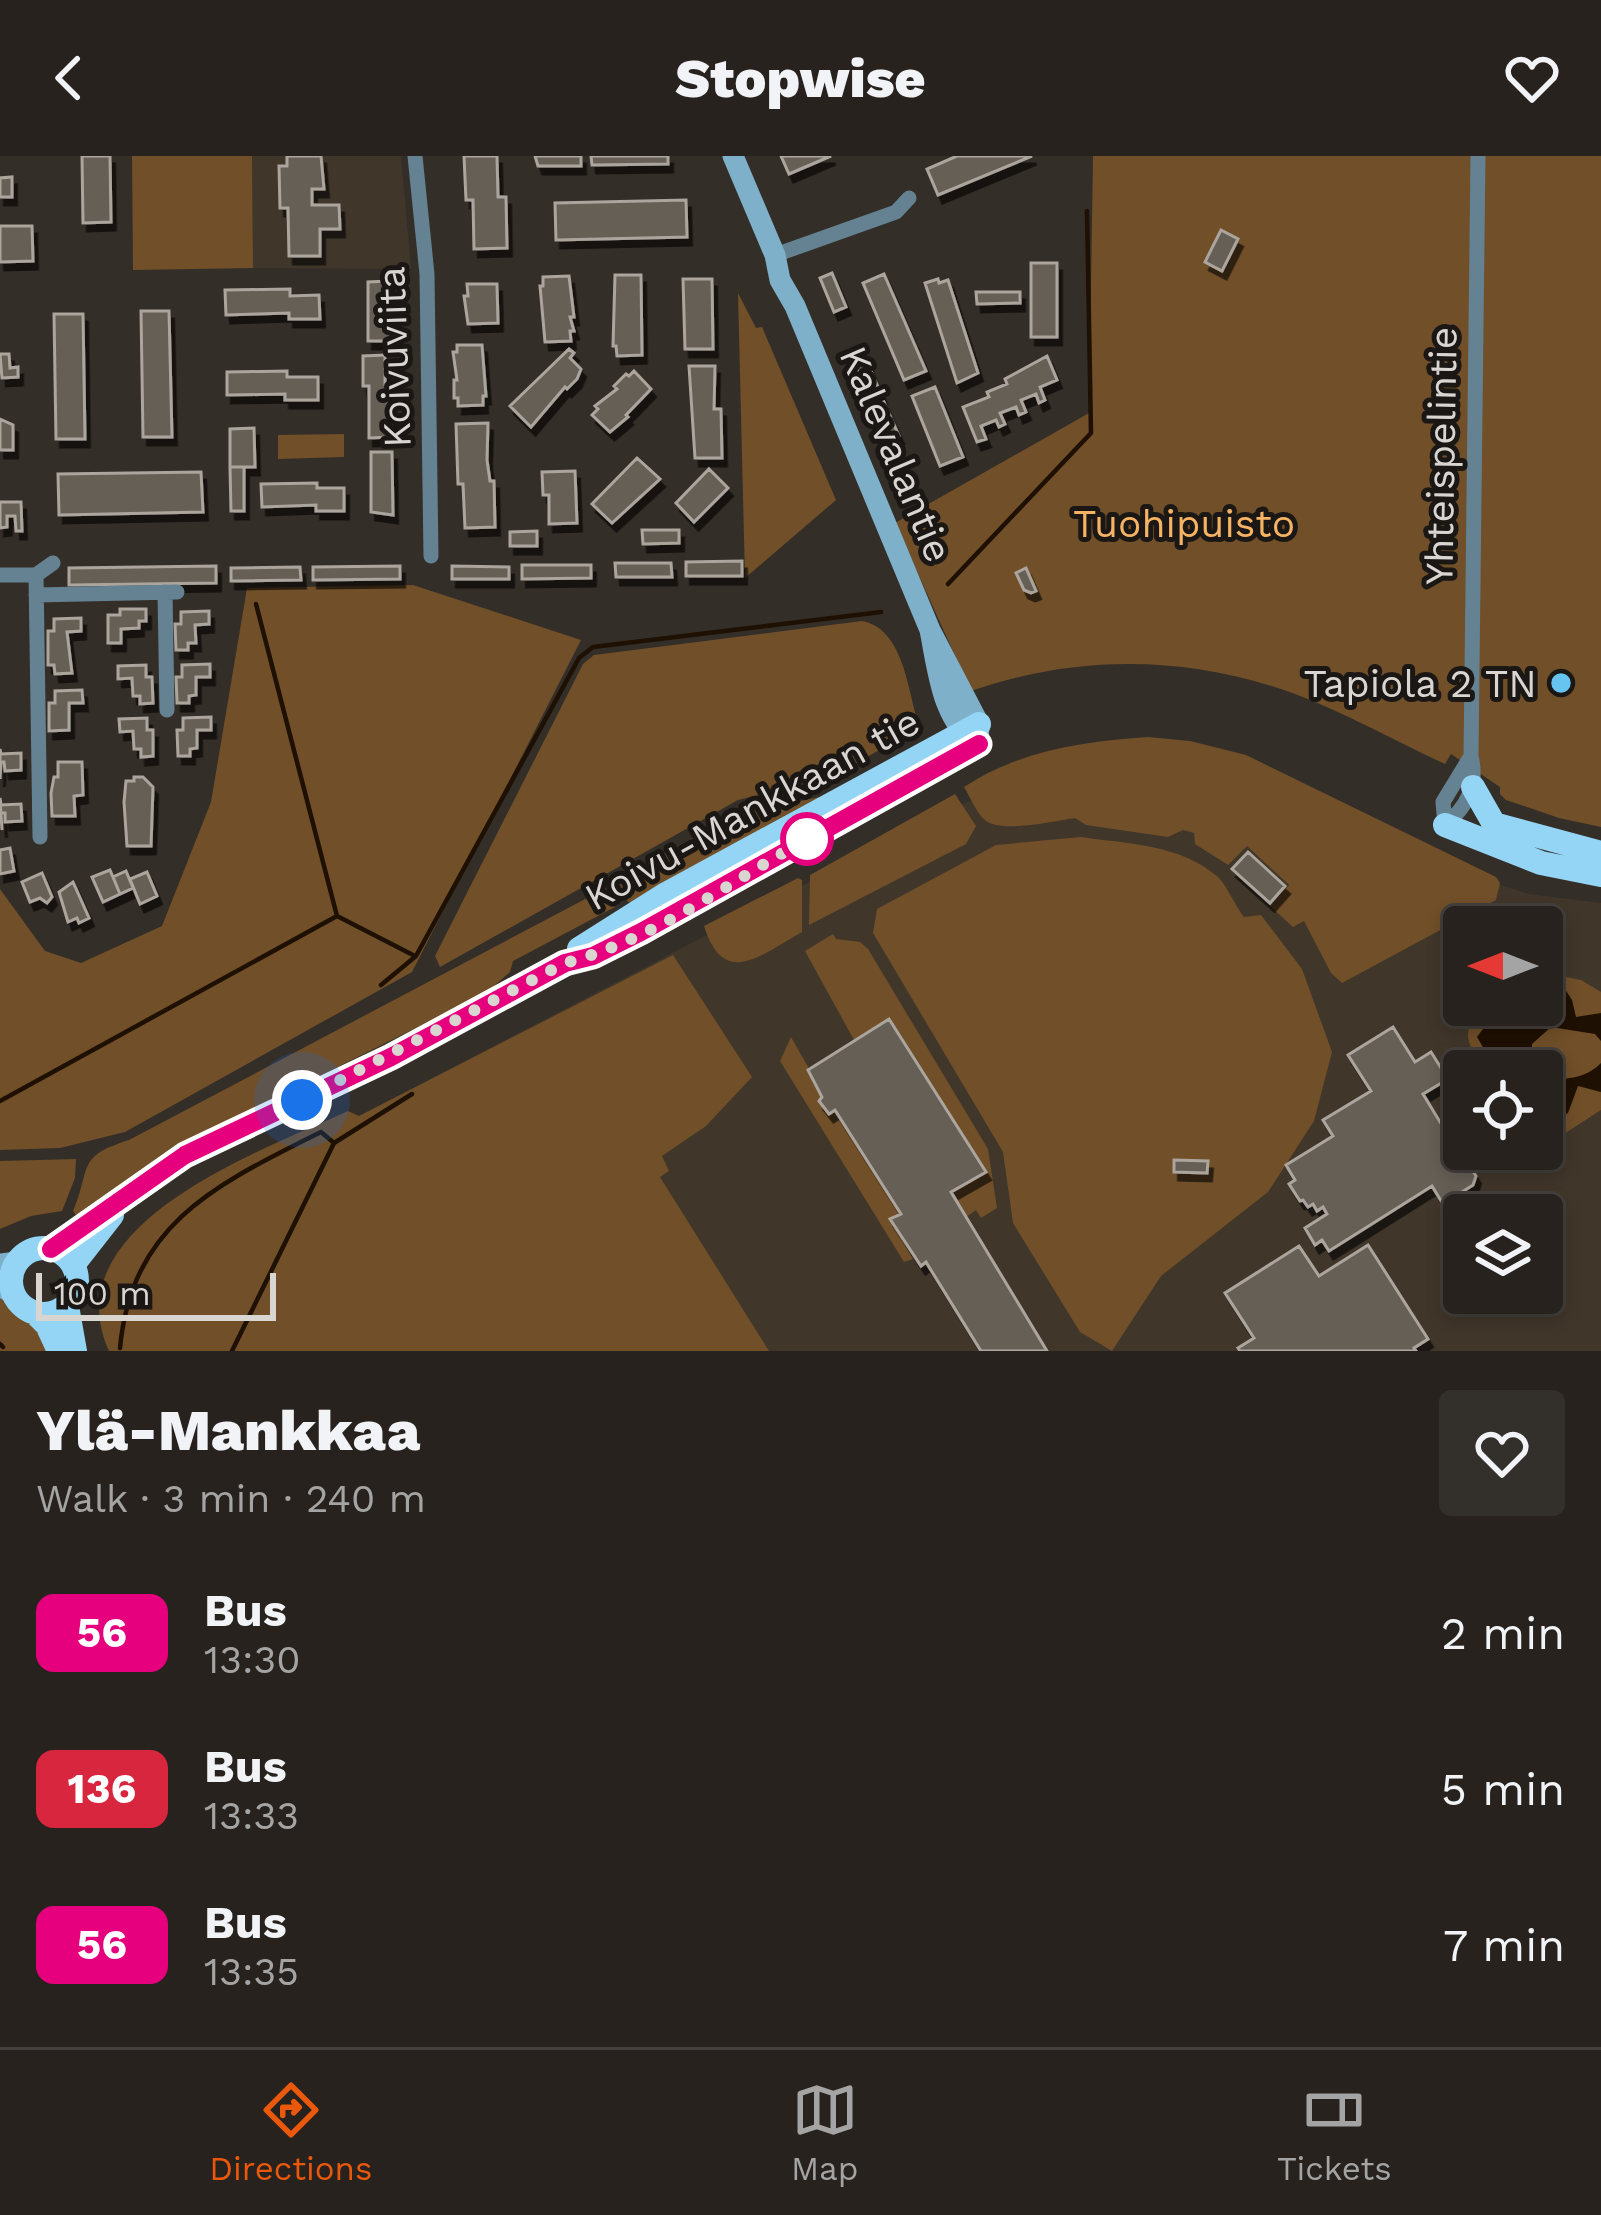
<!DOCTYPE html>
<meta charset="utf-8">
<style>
body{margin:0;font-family:"Work Sans",sans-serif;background:#332f2b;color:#f1f3f6;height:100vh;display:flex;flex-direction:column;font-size:45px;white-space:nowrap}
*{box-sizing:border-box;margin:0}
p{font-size:39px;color:#a4a4a4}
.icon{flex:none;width:66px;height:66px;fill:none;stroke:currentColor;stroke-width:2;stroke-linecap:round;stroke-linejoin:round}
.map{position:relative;height:1195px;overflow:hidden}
.side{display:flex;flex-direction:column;background:#27221e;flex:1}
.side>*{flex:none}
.badge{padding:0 24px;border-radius:18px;font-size:42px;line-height:78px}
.needle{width:78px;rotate:270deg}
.tools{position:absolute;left:1443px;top:750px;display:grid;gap:24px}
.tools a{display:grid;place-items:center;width:120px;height:120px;border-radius:12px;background:#27221e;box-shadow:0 6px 18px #0003,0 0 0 3px #433f3c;font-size:60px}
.scale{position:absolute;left:36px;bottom:30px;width:240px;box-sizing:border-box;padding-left:12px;border:6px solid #d9d5d1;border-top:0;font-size:33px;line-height:42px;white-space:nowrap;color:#d9d5d1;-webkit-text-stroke:9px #1a1714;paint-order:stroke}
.you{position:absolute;width:60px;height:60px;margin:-30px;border:9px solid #fff;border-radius:50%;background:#1a73e8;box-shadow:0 0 0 18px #1a73e833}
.map>.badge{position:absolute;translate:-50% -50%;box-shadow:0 0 0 6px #fff}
.round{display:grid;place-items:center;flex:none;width:126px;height:126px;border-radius:12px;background:#332f2b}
.head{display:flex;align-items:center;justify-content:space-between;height:204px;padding:0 36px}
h1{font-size:57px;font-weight:800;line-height:90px}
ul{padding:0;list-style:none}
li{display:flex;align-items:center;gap:36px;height:156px;padding:0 36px}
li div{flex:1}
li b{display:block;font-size:45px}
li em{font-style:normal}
li .badge{min-width:132px;font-weight:700;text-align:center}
header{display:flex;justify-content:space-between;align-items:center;height:156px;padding:0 36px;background:#27221e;font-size:54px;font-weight:800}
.dock{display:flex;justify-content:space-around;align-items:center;height:168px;border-top:3px solid #433f3c;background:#27221e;font-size:33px;color:#a4a4a4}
.dock a{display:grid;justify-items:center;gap:6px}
.dock .current{color:#ea580c}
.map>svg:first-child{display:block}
</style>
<header><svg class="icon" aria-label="back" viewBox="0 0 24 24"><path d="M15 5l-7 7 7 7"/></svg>Stopwise<svg class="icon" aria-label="heart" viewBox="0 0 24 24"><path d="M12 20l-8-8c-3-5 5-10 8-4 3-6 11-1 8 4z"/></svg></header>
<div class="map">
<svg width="1601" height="1195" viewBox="0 0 1601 1195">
<defs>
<filter id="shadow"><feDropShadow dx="4.5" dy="8" stdDeviation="0" flood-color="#0009"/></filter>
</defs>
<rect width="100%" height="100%" fill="#342e28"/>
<!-- built -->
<path fill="#40362a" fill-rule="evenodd" d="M 252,0 L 401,0 L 411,113 L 253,112 Z
M 1011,635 L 1479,722 L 1529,738 L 1601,747 L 1601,1195 L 127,1195 L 359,960 L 957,649 ZM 1464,771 L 1542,771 L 1542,849 L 1464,849 ZM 1464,915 L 1542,915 L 1542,993 L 1464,993 ZM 1464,1059 L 1542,1059 L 1542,1137 L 1464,1137 Z"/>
<!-- green -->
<path fill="#704f29" d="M 132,0 L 252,0 L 253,112 L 133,114 Z
M 1093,0 L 1601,0 L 1601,671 L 1559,662 L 1506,644 L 1500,638 L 1500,631 L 1451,598 L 1445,608 C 1395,585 1346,557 1295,538 C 1189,499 1077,498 971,535 L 895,367 L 1089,257 Z
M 738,137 L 756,172 L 762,171 L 836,344 L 745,422 Z
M 344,278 L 344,301 L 278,303 L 278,279 Z
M 413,429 L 581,484 L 412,816 L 125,976 L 60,992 L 0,994 L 0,733 L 45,795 L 81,807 L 162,770 L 211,646 L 247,432 Z
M 862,465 C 901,472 907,527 916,559 L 913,570 L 904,580 L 830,622 L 738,644 L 440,811 L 435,800 L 583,508 L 594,499 Z
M 1148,581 L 1190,585 L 1246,599 L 1496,721 L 1500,727 L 1496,744 L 1342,827 L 1331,817 L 1304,765 L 1293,771 L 1270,750 L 1289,729 L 1247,690 L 1228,709 L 1195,688 L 1194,677 L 1183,674 L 1168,681 L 1086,669 L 1075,662 C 1055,665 1002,677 986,665 C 977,658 970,641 964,631 C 1018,595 1085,585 1148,581 Z
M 955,638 L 976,670 L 966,688 L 809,769 L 810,719 Z
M 824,640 L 634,747 L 628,746 L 620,728 L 628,717 L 735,659 Z
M 1081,681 C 1128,688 1180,688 1218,721 C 1227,730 1235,749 1244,761 L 1261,759 L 1302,813 L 1332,896 L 1314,965 L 1268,1036 L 1161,1120 L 1112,1195 L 1080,1176 L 1013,1067 L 1003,996 L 873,777 L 877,753 L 996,689 Z
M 798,722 L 802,724 L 802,776 C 762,798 724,834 704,770 Z
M 606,732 L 615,751 L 513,805 L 510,816 L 486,837 L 163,998 L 78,1062 L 73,1055 C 92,1011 75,1001 129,984 Z
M 833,778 L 836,783 L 860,786 L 868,793 L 988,993 L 997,1052 L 981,1062 L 976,1054 L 966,1061 L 951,1036 L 986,1016 L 890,864 L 854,884 L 805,795 Z
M 673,799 L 752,921 L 706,970 L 662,1000 L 669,1015 L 660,1021 L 769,1195 L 109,1195 C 51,1068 264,994 348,955 L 359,960 Z
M 1546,817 L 1581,824 L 1601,836 L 1601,954 L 1553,985 L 1542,984 L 1542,915 L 1487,915 C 1481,906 1468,891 1468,880 C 1468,844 1519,849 1542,849 L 1542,819 Z
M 791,881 L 815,923 L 812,926 L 822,941 L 819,945 L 828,957 L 835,954 L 901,1058 L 891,1064 L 913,1103 L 904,1106 L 780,905 Z
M 76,1003 L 75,1022 L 62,1055 L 31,1060 L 0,1073 L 0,1005 Z
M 0,1136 L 26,1164 L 41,1169 L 52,1195 L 0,1195 Z"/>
<!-- water -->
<path fill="#1e1002" d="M 1563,830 L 1572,844 L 1576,861 L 1601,857 L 1601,885 L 1595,878 L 1551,871 L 1532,888 L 1532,900 L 1540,915 L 1497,915 L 1477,881 C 1493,857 1514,849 1542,849 L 1542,832 Z
M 1601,907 L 1601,936 L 1578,930 L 1568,957 L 1542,970 L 1542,917 C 1559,928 1587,922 1601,907 Z"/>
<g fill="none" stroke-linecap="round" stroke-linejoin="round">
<!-- stream -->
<path stroke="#1e1002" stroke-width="4.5" d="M 948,428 L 1091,277 L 1087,55
M 256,448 L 337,760 L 413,799
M 381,829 L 416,800 L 579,502 L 593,491 L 881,456
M 0,945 L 337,760
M 0,1188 L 3,1191
M 120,1192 C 132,1065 220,1027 321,976 L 334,987
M 232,1195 L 334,987 L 412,938"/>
</g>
<!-- building -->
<path fill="#655e57" stroke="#aca59d" stroke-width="3" filter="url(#shadow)" d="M 82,0 L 110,0 L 111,66 L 83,67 Z
M 287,0 L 321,0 L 324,33 L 312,33 L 312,49 L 339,49 L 340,73 L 320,73 L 320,100 L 289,100 L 288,52 L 280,52 L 279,10 L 287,10 Z
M 464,0 L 497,0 L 498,41 L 506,41 L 507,92 L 474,93 L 473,44 L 466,44 Z
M 535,0 L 581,0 L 581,10 L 538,10 Z
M 591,0 L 668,0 L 668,8 L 592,9 Z
M 781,0 L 831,0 L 789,18 Z
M 957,0 L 1032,0 L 938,39 L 927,13 Z
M 12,21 L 12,41 L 0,41 L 0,22 Z
M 686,44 L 687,81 L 556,84 L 555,47 Z
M 0,70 L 32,70 L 33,105 L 0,106 Z
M 1221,74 L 1238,83 L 1222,115 L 1205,106 Z
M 1031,107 L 1057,107 L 1057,181 L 1031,181 Z
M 832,117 L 846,151 L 834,156 L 820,122 Z
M 884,118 L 926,215 L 904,224 L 863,127 Z
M 615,119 L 641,119 L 642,199 L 617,200 L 616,190 L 613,190 Z
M 569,120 L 574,161 L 570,161 L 574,175 L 570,175 L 571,185 L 545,186 L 540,130 L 543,130 L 543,121 Z
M 683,123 L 712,123 L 713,193 L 685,193 Z
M 938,123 L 939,127 L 948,124 L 978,217 L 957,227 L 925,127 Z
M 389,125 L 390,185 L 368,185 L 368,126 Z
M 467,128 L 497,128 L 498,167 L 468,168 L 464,140 L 468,140 Z
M 290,133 L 290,140 L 319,139 L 320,163 L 289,163 L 289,157 L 226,159 L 225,134 Z
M 976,136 L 1020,136 L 1020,147 L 977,148 Z
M 141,155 L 169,155 L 172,281 L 143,281 Z
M 54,158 L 83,158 L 85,283 L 56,283 Z
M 457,189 L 482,189 L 486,240 L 483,240 L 483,249 L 458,250 L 458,242 L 454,242 L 454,224 L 457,224 L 453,196 L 457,196 Z
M 569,193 L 574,197 L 570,202 L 581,213 L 577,223 L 567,233 L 565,231 L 531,271 L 510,250 Z
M 0,198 L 9,198 L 10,212 L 18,211 L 18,221 L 2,222 Z
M 385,199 L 385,228 L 390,228 L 392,281 L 369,282 L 369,230 L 363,230 L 363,200 Z
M 1047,200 L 1057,224 L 1040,231 L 1045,244 L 1039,247 L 1036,238 L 1021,244 L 1026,256 L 1019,259 L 1016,251 L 1000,257 L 1005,268 L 999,271 L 996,264 L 981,270 L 986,283 L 977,286 L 963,251 L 989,241 L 987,236 L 1007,228 L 1005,223 Z
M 867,206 L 882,240 L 871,245 L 856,211 Z
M 689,210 L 715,210 L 714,253 L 721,253 L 722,302 L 695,302 Z
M 287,215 L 287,221 L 318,221 L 318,244 L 285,244 L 285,238 L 227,239 L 227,216 Z
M 634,215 L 651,233 L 626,259 L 628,261 L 610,276 L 592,259 L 598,253 L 595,250 L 617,233 L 614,230 L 626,218 L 629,220 Z
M 935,231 L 963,301 L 940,310 L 912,240 Z
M 884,246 L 899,280 L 888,285 L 873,251 Z
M 0,263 L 13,269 L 13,294 L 0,294 Z
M 488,267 L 487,304 L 490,325 L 494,325 L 495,371 L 465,372 L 463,328 L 458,328 L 456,268 Z
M 254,272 L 255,311 L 230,311 L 230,273 Z
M 371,296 L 392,296 L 393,359 L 371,356 Z
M 637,302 L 660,323 L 612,367 L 592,348 Z
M 230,311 L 244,311 L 244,355 L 231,355 Z
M 709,313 L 728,332 L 694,366 L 676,347 Z
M 575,315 L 577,367 L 549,368 L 549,339 L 543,339 L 542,316 Z
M 201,316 L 203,356 L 59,359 L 58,318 Z
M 317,327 L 317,332 L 344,332 L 344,355 L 316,355 L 316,349 L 262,351 L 261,328 Z
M 0,346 L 21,346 L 22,375 L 16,375 L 15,360 L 7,360 L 7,371 L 0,372 Z
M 642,374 L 679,374 L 679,387 L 643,388 Z
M 537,375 L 537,390 L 510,390 L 510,376 Z
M 742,405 L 742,420 L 686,420 L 686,406 Z
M 615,407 L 671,407 L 672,421 L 616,421 Z
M 522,409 L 591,409 L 591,422 L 522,423 Z
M 216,410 L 216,427 L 69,429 L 69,412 Z
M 400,410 L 400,423 L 313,424 L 313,411 Z
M 452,410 L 509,411 L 509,423 L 452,423 Z
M 300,411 L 301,424 L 231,425 L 231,412 Z
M 1026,412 L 1036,435 L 1031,437 L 1024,434 L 1016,417 Z
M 120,453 L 146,453 L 146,465 L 139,465 L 139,472 L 121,473 L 121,487 L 108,487 L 108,459 L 120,459 Z
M 209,455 L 209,468 L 195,469 L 196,487 L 188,487 L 188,494 L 176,494 L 175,468 L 181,468 L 181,456 Z
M 81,462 L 81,475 L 67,476 L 72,517 L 55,518 L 54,509 L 48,509 L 48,475 L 54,475 L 54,463 Z
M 210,508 L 210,521 L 196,521 L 196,539 L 189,540 L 189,547 L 177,547 L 176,521 L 182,521 L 182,509 Z
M 146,509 L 146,521 L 152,521 L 153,547 L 140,548 L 140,540 L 133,540 L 132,522 L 118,523 L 118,510 Z
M 82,534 L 83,547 L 69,547 L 69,574 L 49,575 L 49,547 L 55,547 L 55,535 Z
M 211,561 L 211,574 L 197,574 L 197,592 L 190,593 L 190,600 L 178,600 L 177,574 L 183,574 L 183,562 Z
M 147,562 L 147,574 L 153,574 L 153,600 L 141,601 L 141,593 L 134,593 L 133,575 L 120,576 L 119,563 Z
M 0,593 L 1,598 L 21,597 L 21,614 L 5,615 L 4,606 L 1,606 L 0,623 Z
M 58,606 L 82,606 L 83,639 L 74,640 L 75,660 L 52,660 L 51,637 L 54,621 L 58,621 Z
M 134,621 L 143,621 L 153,631 L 151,690 L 127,690 L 124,646 L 126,625 L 134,625 Z
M 0,642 L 1,649 L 21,648 L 22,665 L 5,666 L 5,657 L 1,657 L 2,674 Z
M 10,692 L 14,715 L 0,718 L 0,694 Z
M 1248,696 L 1285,730 L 1270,747 L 1232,713 Z
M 110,714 L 120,738 L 103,746 L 92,721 Z
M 126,715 L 133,732 L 120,738 L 113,721 Z
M 147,716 L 157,740 L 140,748 L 130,723 Z
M 42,717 L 52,741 L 47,747 L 40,742 L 30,746 L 22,726 Z
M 73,726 L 89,762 L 79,767 L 77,762 L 68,766 L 59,736 Z
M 889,863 L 986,1016 L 951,1036 L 1047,1195 L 981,1195 L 926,1106 L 921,1110 L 890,1063 L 901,1058 L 835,954 L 829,958 L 819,945 L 822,941 L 808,914 Z
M 1393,871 L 1415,906 L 1431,896 L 1448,923 L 1423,938 L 1440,966 L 1452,958 L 1464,968 L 1464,988 L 1458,992 L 1476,1020 L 1473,1029 L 1443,1048 L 1432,1030 L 1329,1095 L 1322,1084 L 1315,1089 L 1305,1072 L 1327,1058 L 1323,1051 L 1317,1055 L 1313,1048 L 1308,1051 L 1303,1044 L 1300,1045 L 1289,1028 L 1295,1024 L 1286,1009 L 1333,980 L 1323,964 L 1371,935 L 1348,899 Z
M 1174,1004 L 1208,1005 L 1207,1017 L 1174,1016 Z
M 1368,1089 L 1428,1183 L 1414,1192 L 1416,1195 L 1240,1195 L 1238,1192 L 1254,1182 L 1225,1137 L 1299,1090 L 1319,1120 Z"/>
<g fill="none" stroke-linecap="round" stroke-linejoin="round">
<!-- minor -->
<path stroke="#648291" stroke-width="15" d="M 415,0 L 427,118 L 431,400
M 775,99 L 896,56 L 909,42
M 0,419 L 36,419 L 53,407
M 36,419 L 40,681
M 165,436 L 167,554
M 36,439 L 177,436
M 1445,669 C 1468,650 1478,629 1471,600 L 1478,0
M 1445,669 L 1443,646 L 1471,600"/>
<!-- secondary -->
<path stroke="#7fb0c9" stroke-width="21" d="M 733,0 L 775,99 L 780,124 L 795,150 L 930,474 L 979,568 L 978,588 C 942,566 938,514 930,474
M 0,1108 L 17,1106
M 0,1130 L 12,1137"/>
<!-- primary -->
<path stroke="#94d4f4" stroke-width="24" d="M 1473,631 L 1494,668 L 1601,697
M 1445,669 L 1541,707 L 1601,719
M 579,793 L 666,738 L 979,568
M11 1125a33 33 0 1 1 66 0a33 33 0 1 1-66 0Z
M 51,1093 L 185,999 L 390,901 L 565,807 L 593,800 L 641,776 L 978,588
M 73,1109 L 112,1059
M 67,1150 L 75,1195
M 36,1158 L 47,1169 L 59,1195"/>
</g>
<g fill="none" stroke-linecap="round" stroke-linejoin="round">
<defs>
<path id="line" d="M 51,1093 L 185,999 L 391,901 L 565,807 L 593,800 L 641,776 L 979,588"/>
</defs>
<!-- line casing -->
<use href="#line" stroke="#fff" stroke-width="27"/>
<!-- line -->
<use href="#line" stroke="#e6007e" stroke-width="18"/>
<!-- walk -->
<path stroke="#d9d5d1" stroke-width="12" stroke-dasharray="0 21.6" d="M 302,944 L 565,807 C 651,785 730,726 807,683"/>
</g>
<!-- markers -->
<circle fill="#67c4f0" stroke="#1a1714" stroke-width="4.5" cx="1561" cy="527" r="12"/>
<circle fill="#fff" stroke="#e6007e" stroke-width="6" cx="807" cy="683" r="24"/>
<g text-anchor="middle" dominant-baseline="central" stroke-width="10" stroke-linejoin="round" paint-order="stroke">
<!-- street labels -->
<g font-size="39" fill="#d9d5d1" stroke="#1a1714">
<text transform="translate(394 201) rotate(-92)">Koivuviita</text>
<text transform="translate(896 298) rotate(67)">Kalevalantie</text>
<text transform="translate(1441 300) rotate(-89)">Yhteispelintie</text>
<text transform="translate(752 653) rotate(-29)">Koivu-Mankkaan tie</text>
</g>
<!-- park labels -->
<g font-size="39" fill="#f6b364" stroke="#1a1714">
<text x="1184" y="367">Tuohipuisto</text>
</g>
<!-- poi labels -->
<g font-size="39" fill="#d9d5d1" stroke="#1a1714" text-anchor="end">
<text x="1537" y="527">Tapiola 2 TN</text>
</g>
</g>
</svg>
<div class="tools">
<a><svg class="needle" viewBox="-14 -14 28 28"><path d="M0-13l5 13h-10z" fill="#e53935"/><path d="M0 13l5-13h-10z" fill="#a4a4a4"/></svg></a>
<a><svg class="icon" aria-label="locate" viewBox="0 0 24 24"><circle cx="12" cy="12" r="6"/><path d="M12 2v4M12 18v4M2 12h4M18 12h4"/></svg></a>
<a><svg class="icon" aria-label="layers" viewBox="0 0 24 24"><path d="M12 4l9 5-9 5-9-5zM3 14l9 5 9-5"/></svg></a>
</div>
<div class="scale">100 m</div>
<div class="you" style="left:302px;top:944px"></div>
</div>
<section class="side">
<div class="head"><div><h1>Ylä-Mankkaa</h1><p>Walk · 3 min · 240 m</p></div><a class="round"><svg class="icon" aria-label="heart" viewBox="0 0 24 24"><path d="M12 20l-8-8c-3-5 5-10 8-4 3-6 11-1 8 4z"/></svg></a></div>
<ul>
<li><span class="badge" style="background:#e6007e;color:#fff">56</span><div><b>Bus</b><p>13:30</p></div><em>2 min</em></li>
<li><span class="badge" style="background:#d7263d;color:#fff">136</span><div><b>Bus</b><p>13:33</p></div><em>5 min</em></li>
<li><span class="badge" style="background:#e6007e;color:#fff">56</span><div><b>Bus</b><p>13:35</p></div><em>7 min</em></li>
</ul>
</section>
<nav class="dock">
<a class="current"><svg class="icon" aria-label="directions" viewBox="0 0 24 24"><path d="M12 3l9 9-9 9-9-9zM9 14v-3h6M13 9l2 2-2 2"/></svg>Directions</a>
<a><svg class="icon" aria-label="map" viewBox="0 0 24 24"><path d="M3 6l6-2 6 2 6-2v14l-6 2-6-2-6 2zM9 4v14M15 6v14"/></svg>Map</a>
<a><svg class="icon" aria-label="tickets" viewBox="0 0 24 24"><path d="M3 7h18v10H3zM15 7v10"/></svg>Tickets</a>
</nav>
